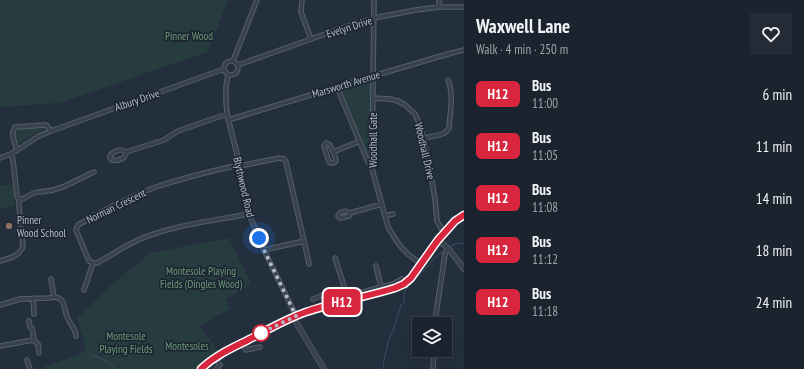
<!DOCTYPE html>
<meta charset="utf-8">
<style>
body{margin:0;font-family:"PT Sans Narrow",sans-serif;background:#242b36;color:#f1f3f6;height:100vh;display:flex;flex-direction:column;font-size:15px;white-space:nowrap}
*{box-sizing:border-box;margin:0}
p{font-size:13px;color:#a0a4aa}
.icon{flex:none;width:22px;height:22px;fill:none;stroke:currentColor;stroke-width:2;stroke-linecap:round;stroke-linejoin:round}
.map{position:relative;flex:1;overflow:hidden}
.details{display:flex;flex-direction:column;background:#1b232e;width:340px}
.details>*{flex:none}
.badge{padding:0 8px;border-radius:6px;font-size:14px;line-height:26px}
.tools{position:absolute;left:412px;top:317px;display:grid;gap:8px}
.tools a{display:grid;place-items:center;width:40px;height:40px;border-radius:0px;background:#1b232e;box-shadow:0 4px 16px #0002,0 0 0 1px #39404a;font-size:20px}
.you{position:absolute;width:20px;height:20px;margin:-10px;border:3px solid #fff;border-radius:50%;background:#1a73e8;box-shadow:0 0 0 6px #1a73e833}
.map>.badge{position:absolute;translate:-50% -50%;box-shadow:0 0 0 2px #fff}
.round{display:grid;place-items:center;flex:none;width:42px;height:42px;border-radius:0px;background:#242b36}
.overview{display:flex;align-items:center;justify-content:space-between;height:68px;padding:0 12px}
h1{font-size:19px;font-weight:700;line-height:30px}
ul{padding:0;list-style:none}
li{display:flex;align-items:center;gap:12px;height:52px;padding:0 12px}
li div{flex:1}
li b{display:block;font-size:15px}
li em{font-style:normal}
li .badge{min-width:44px;font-weight:700;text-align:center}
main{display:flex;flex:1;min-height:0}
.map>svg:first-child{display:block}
</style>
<main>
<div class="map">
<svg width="464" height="369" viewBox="0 0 464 369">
<rect width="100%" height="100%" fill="#242f3e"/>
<!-- green -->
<path fill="#263c3f" d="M 0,0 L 228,0 L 208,52 L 59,103 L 0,107 Z
M 373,76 L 372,168 L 368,162 L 337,87 Z
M 45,127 L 46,128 L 30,136 L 17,145 L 13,132 L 16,128 Z
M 13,185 L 15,205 L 0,209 L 0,186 Z
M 229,238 L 251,284 L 226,299 L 230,309 L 200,326 L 218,352 L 211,356 L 197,369 L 45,369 L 44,367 L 84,352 L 85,345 L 77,318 L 90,306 L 107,289 L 150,253 Z"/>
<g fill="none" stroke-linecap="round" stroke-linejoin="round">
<!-- stream -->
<path stroke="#394c67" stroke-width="1" d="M 451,246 L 458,243 L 464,244
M 89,354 L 109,362 L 115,369
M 383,369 L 384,360 L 389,338 L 393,331 L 401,305 L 404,302 L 404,294 L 406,289 L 439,254 L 443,252"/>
<defs>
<path id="minor" d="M 302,0 L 301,12 L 311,39
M 374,0 L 372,168 L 374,176 L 388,227 L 396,240 L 402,248 L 408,254 L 421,264
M 439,0 L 439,7
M224 68a7 7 0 1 1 14 0a7 7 0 1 1-14 0Z
M 233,61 L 257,0
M 238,65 L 342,28 L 374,18 L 416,10 L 439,7 L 464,7
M 228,74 L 226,87 L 226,101 L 227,114 L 240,166 L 249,214 L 264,250 L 296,316
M 337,87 L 368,162 L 372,168
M 373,98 L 390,99 L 398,101 L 405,105 L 415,114 L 420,125 L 428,158 L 435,199 L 437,221 L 444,233
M 228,120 L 373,76 L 448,54 L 464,50
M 424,138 C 432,136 445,136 449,128 C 450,112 454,95 448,80
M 326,143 L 330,145 C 332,150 336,155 336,161 L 334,163 L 331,163 L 329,162 L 324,146 Z
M 17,151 C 15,143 10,134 15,127 L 46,125 L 48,127 L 51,131
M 126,152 C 121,148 113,151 110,156 L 110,158 L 112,160 C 118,161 126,159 126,152 L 164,140 L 178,131 L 227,114
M 333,152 L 360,141
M 0,158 L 11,154 L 39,136 L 51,131 L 224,69
M 239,165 C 211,171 183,178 156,187 C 128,197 103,211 78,225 L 76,230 L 89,261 L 93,263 L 97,263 C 110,256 123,247 136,241 C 171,225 212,221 249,214
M 240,166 L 279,158 L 284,159 L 286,162 L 304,241 L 264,250
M 19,200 C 25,199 28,195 34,193 C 40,191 46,192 53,190 C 67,187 80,178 94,172
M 350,213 L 345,211 L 340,213 L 338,216 L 340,218 L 349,216 L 350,213 L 382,204
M 385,216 L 393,214
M 304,241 L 309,264
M 335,258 L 345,289 L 347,301
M 0,261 L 13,257 L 19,253 L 23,247 L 19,207 L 19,200 L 17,196 L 13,160 L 11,154
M 376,266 L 381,287
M 84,290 L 93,263
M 54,297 C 57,297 60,298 62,301 C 65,306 65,313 68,319 C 71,325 76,329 76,336
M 363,297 L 363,292 L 393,284 L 402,279 L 404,283
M 33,298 L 34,314
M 313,299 L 326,294 L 331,305
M 0,305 L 20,299 L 48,298 L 54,297 L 51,279
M 29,321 L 30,327 L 32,328 L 34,339 L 33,340
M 436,324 L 436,314 L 445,254 L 448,248
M 33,340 L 38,344 L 39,353
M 241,343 L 246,350 L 260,347
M 0,346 L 33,340
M 215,358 L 220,365 L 216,369
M 27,360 L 30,369
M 433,369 L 434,350"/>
<path id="tertiary" d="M 438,240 L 448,248 L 464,269
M 293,317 L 324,369"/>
<path id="primary" d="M 201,369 C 214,356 232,348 248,340 C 267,330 286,319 306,312 C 335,302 366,297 395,288 L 411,278 L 438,240 L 455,221 L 464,215"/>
</defs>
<!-- minor casing -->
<use href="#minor" stroke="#565f6c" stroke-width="5.5"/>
<!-- tertiary casing -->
<use href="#tertiary" stroke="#565f6c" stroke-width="6"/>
<!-- primary casing -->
<use href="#primary" stroke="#414a57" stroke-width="8"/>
<!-- minor -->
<use href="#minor" stroke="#38414e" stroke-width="3.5"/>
<!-- tertiary -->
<use href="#tertiary" stroke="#38414e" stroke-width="4.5"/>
<!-- primary -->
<use href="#primary" stroke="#56606e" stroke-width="6"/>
</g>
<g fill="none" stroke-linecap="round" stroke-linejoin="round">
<defs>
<path id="line" d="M 201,369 C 214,356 232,348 248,340 C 267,330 286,319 306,312 C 335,302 366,297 395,288 L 404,284 L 411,278 L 438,240 L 455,221 L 464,215"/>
</defs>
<!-- line casing -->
<use href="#line" stroke="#fff" stroke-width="9"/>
<!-- line -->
<use href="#line" stroke="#d7263d" stroke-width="6"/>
<!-- walk -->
<path stroke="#b4bcc9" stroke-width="4" stroke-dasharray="0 7.2" d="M 259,238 L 264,250 L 296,316 L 261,333"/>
</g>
<!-- markers -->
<circle fill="#8d6e63" stroke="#1d2633" stroke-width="1.5" cx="9" cy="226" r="4"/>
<circle fill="#fff" stroke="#d7263d" stroke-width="2" cx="261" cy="333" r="8"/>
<g text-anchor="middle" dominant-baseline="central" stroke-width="3.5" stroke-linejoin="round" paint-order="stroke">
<!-- street labels -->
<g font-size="11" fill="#b4bcc9" stroke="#1d2633">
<text transform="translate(349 27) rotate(-18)">Evelyn Drive</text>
<text transform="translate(346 84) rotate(-17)">Marsworth Avenue</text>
<text transform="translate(137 100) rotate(-19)">Albury Drive</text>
<text transform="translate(373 140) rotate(-90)">Woodhall Gate</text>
<text transform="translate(425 151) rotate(77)">Woodhall Drive</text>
<text transform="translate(244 187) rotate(77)">Blythwood Road</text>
<text transform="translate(116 206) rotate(-26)">Norman Crescent</text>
</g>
<!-- park labels -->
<g font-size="11" fill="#6b9a76" stroke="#1d2633">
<text x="189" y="36">Pinner Wood</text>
<text x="201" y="271">Montesole Playing<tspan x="201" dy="13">Fields (Dingles Wood)</tspan></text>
<text x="126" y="336">Montesole<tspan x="126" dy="13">Playing Fields</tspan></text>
<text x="187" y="346">Montesoles</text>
</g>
<!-- poi labels -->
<g font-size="11" fill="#b4bcc9" stroke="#1d2633" text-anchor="start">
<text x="17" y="220">Pinner<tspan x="17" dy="13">Wood School</tspan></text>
</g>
</g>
</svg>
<div class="tools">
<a><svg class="icon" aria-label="layers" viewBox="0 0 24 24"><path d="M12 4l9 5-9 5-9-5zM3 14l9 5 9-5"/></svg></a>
</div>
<div class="you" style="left:259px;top:238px"></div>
<b class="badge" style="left:342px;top:302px;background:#d7263d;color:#fff">H12</b>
</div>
<section class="details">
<div class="overview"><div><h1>Waxwell Lane</h1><p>Walk · 4 min · 250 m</p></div><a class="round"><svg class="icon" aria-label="heart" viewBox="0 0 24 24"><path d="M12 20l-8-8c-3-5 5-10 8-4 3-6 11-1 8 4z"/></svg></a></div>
<ul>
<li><span class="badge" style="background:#d7263d;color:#fff">H12</span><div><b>Bus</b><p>11:00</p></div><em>6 min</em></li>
<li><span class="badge" style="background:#d7263d;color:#fff">H12</span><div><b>Bus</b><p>11:05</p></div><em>11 min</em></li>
<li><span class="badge" style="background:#d7263d;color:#fff">H12</span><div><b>Bus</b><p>11:08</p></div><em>14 min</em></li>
<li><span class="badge" style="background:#d7263d;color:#fff">H12</span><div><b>Bus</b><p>11:12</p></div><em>18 min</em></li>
<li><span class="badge" style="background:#d7263d;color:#fff">H12</span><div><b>Bus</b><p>11:18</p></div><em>24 min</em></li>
</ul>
</section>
</main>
